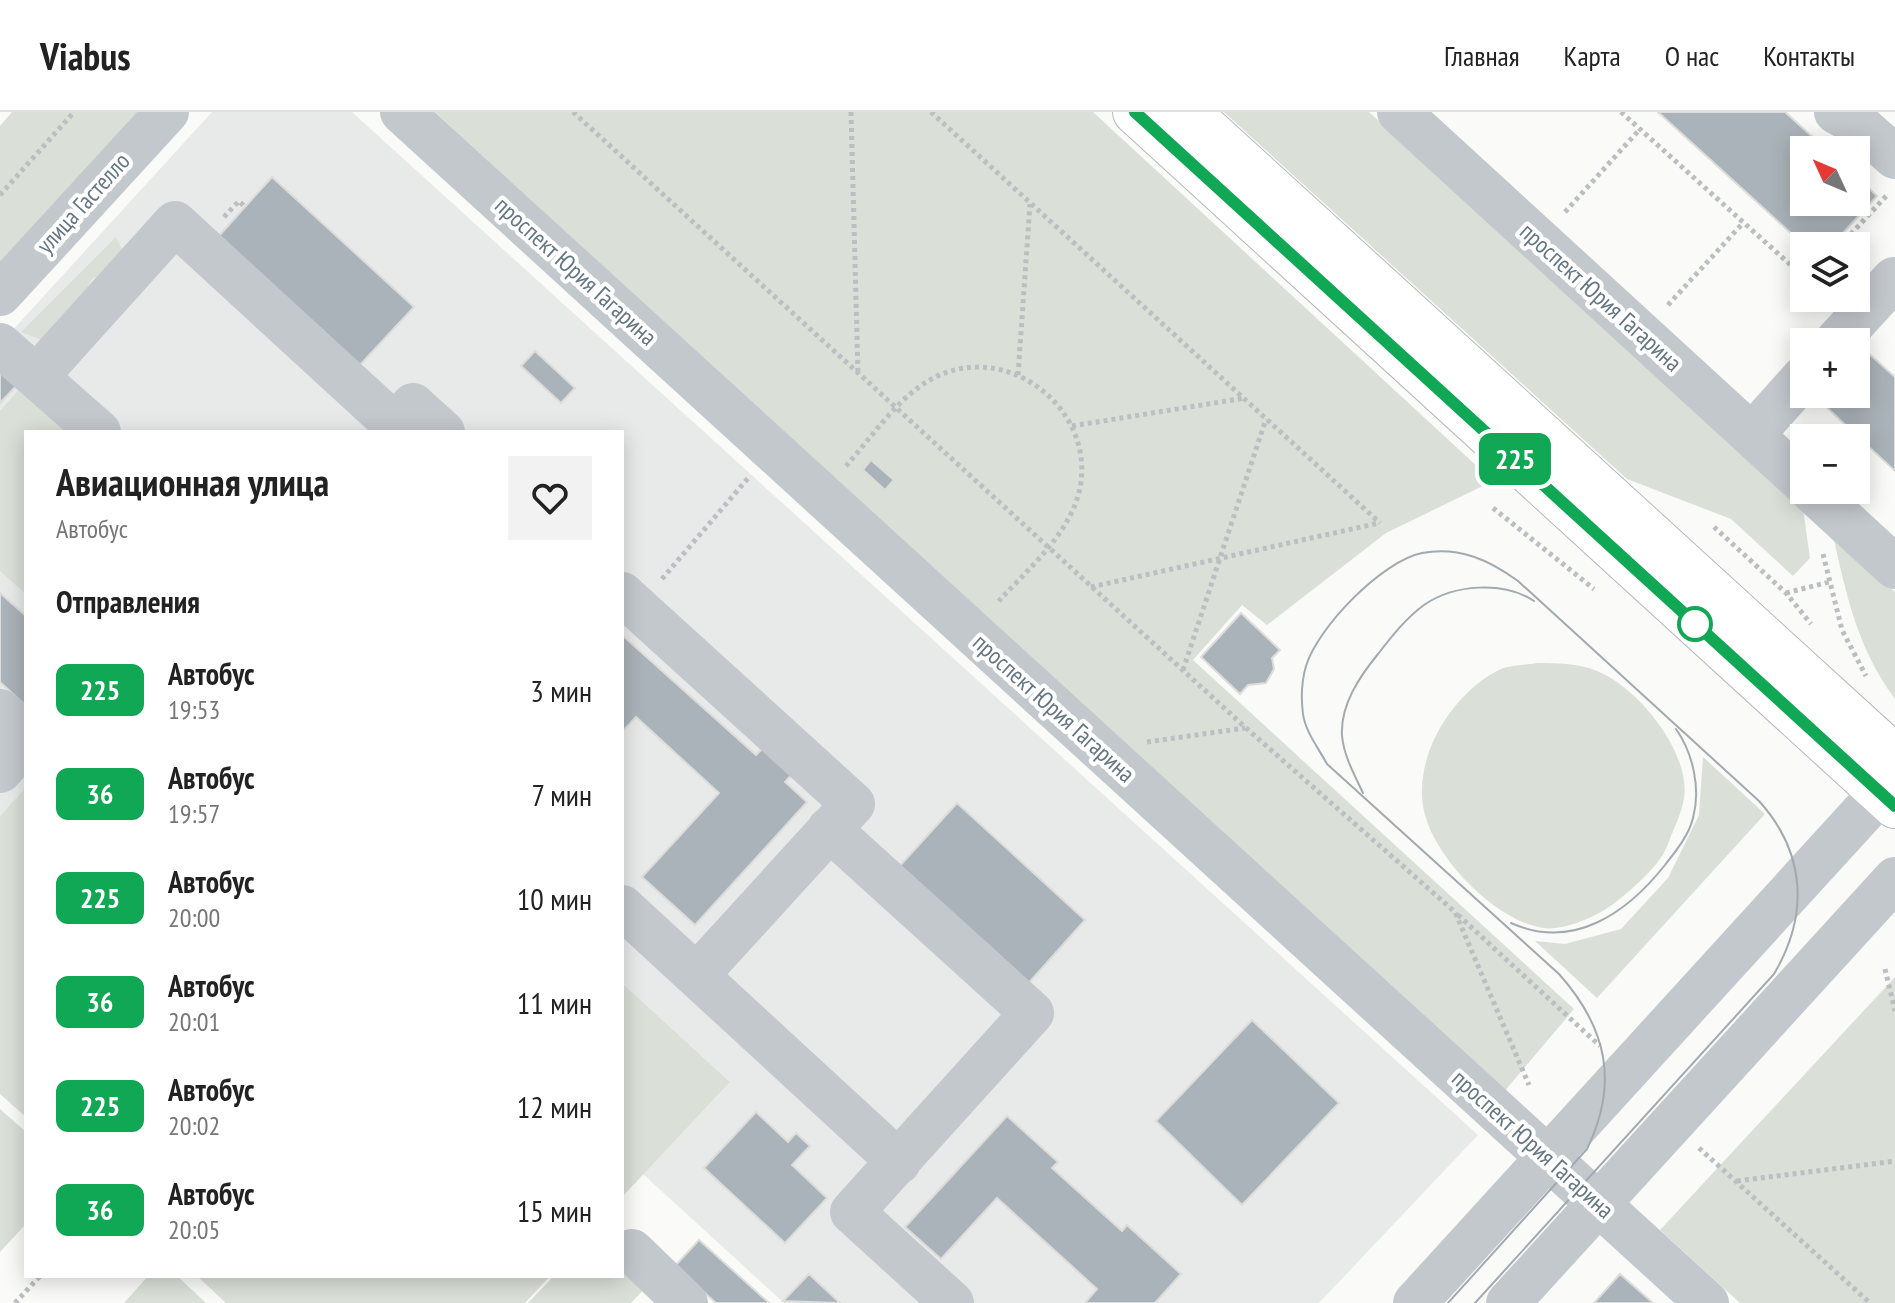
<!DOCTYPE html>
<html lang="ru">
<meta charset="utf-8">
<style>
body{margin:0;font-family:"PT Sans Narrow",sans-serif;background:#f2f2f2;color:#222;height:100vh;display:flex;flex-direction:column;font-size:30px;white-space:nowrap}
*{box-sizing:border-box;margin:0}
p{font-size:26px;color:#767676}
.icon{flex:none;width:44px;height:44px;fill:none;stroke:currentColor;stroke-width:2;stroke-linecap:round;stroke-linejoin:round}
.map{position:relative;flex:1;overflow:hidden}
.details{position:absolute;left:24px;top:318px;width:600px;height:848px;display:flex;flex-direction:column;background:#fff;border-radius:0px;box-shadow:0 4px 20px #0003}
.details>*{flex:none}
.badge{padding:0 16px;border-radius:12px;font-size:28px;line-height:52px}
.needle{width:52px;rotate:314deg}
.buttons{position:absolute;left:1790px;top:24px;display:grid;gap:16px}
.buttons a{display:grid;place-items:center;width:80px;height:80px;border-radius:0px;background:#fff;box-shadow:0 4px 20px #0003;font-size:40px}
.map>.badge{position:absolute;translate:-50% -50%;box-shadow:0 0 0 4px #fff}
h2{padding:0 32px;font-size:30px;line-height:72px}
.round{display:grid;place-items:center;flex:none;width:84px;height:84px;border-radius:0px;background:#f2f2f2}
.overview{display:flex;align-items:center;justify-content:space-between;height:136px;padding:0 32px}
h1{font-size:38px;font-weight:600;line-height:60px}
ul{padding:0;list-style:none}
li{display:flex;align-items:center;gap:24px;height:104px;padding:0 32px}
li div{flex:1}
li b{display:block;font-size:30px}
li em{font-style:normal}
li .badge{min-width:88px;font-weight:700;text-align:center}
header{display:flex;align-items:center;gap:48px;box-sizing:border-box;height:112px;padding:0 40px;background:#fff;border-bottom:2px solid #e0e0e0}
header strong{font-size:38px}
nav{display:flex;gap:44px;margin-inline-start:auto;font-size:28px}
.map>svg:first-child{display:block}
</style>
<header>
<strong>Viabus</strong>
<nav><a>Главная</a><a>Карта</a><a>О нас</a><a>Контакты</a></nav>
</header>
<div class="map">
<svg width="1895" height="1191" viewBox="0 0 1895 1191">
<rect width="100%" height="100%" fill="#fafaf8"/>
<!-- built -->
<path fill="#e8e9e9" d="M 212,0 L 352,0 L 1478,1023 L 1319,1191 L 784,1191 L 643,1062 L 730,970 L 622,871 L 622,320 L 26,320 L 26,675 L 0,704 L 0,232 Z"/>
<!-- green -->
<path fill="#dadfd7" d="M 12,0 L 139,0 L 0,153 L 0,14 Z
M 435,0 L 1093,0 L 1493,369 L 1386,421 L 1267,513 L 1242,493 L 1193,548 L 1574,897 L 1503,981 Z
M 1224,0 L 1369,0 L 1803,397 L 1810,446 L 1793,464 L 1731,407 L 1627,367 Z
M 116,125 L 127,149 L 92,167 L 66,212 L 45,229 L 21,220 Z
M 23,273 L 77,320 L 26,320 L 26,482 L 0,459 L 0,299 Z
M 1833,424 L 1895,480 L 1895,587 C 1857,535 1847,485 1833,424 Z
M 1537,551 C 1556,551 1578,551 1597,559 C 1638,575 1691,641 1684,686 C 1682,701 1673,718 1668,732 C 1660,754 1633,776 1616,790 C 1598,804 1565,819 1543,816 C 1496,809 1437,748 1425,703 C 1410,648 1452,580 1501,557 C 1511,553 1526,553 1537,551 Z
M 1703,645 L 1765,702 L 1597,886 L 1535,829 L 1565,832 L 1621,817 L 1668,766 L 1699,703 Z
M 26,675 L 26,1005 L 0,982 L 0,704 Z
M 1895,865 L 1895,1191 L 1740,1191 L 1660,1118 Z
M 622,871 L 730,970 L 622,1085 Z
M 0,997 L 26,1020 L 26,1112 L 0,1140 Z
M 622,1149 L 648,1173 L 631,1191 L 528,1191 L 554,1164 L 622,1164 Z
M 148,1164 L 177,1164 L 206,1191 L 124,1191 Z
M 197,1164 L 550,1164 L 525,1191 L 226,1191 Z"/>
<!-- building -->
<path fill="#aab3b9" stroke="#dcdcda" stroke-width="2" d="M 1658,0 L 1785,0 L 1827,38 L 1804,38 L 1804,90 L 1856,90 L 1856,64 L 1877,84 L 1831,134 L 1805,134 Z
M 272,65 L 414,195 L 359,254 L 218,125 Z
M 535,239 L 575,276 L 561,291 L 521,254 Z
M 1867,240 L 1895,265 L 1895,359 L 1821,290 L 1828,282 L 1856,282 L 1856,252 Z
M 0,254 L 19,271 L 0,291 Z
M 871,348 L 894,368 L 885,378 L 863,358 Z
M 0,481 L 26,504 L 26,594 L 0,570 Z
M 1241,501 L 1280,538 L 1272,546 L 1274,557 L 1266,571 L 1248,573 L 1240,582 L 1201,545 Z
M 622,523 L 756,643 L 764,635 L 793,661 L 785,670 L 807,690 L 695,813 L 642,765 L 719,681 L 636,605 L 622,620 Z
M 957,691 L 1085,808 L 1026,874 L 897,757 Z
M 1252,908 L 1339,991 L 1242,1093 L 1156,1009 Z
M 756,1000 L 788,1030 L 796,1021 L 810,1034 L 792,1053 L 827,1086 L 785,1131 L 704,1056 Z
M 1007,1004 L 1058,1050 L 1052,1056 L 1122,1119 L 1127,1113 L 1181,1162 L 1155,1191 L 1085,1191 L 1097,1177 L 997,1086 L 941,1147 L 905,1115 Z
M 699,1128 L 769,1191 L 716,1191 L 675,1154 Z
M 809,1162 L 840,1191 L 783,1189 Z
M 1620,1162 L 1653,1191 L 1594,1191 Z"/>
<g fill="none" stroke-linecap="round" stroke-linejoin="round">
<defs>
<path id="major" d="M 1135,0 L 1895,694
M 1188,0 L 1895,645"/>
</defs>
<!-- major casing -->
<use href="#major" stroke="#b5babe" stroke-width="46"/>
<!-- path -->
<path stroke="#bbbfc2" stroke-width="5" stroke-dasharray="4 4" stroke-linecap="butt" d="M 573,0 L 1246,616 L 1455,800 L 1529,973
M 851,0 L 858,262
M 931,0 L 1380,411
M 1621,0 L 1804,165
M 0,83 L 74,0
M 1565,100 L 1640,17
M 224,105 L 239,89 L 245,95
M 1840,134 L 1888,82
M 1668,193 L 1743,111
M 1018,263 L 1030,92
M 1072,314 L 1245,286
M 846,354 C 874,323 902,278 942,262 C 1020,231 1105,310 1076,390 C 1062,429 1025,460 998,490
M 1493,396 L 1594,477
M 1714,415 L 1786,481 L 1811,512
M 1823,442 L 1842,518 L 1866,564
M 662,467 L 749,365
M 1091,475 L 1379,411
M 1786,481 L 1829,470
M 1183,558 L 1266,307
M 1147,630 L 1245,616
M 1458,803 L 1600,934
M 1885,857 L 1895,899
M 1699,1036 L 1870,1191
M 1737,1069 L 1895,1049
M 15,1191 L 40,1164"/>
<!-- minor -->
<path stroke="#c3c8cc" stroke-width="44" d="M 402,0 L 1707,1191
M 1399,0 L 1804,371
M 1836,0 L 1858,12 L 1895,45
M 0,182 L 167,0
M 1836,230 L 1894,167
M 0,233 L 99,320
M 37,264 L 175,111 L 395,313
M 389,320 L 413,293 L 443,320
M 1752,323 L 1804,265
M 1811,378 L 1895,455
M 622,482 L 853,692 L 697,863
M 0,599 L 26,622
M 0,659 L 26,630
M 829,717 L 1032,901 L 852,1100 L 952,1191
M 622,795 L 899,1050
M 632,1139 L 686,1191
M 1415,1191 L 1895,665
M 1508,1191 L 1895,767"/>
<!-- major -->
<use href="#major" stroke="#fff" stroke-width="44"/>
<!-- tram -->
<path stroke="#a2aab0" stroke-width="2" d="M 1363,681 C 1354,662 1344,644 1342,624 C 1340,593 1360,564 1378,542 C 1392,524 1406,506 1424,493 C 1454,472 1504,469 1534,489
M 1511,811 C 1573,839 1627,801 1665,753 C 1676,739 1689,723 1693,706 C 1701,677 1693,641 1676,617
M 1448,1191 L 1587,1037 C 1619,971 1607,916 1559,862 L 1327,652 C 1319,637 1305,619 1303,602 C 1301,587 1302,568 1306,554 C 1318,515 1382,449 1422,441 C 1459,434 1489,448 1518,469 L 1759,689 C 1806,741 1809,803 1774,862 L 1475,1191"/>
</g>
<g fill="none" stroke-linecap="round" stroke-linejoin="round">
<defs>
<path id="line" d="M 1135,0 L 1895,694"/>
</defs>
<!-- line casing -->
<use href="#line" stroke="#fff" stroke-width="18"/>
<!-- line -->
<use href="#line" stroke="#10a855" stroke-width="12"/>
</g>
<!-- markers -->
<circle fill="#fff" stroke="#10a855" stroke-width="4" cx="1695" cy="512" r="16"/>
<g text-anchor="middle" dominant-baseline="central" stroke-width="8" stroke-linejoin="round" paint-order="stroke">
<!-- street labels -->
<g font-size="24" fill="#657683" stroke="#fff">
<text transform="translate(83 91) rotate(-48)">улица Гастелло</text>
<text transform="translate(576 159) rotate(42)">проспект Юрия Гагарина</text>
<text transform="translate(1601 185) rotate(42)">проспект Юрия Гагарина</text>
<text transform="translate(1054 596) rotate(42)">проспект Юрия Гагарина</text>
<text transform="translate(1533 1032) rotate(42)">проспект Юрия Гагарина</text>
</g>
</g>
</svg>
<div class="buttons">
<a><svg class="needle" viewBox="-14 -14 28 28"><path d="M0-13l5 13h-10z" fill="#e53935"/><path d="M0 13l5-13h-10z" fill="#767676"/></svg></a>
<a><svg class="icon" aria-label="layers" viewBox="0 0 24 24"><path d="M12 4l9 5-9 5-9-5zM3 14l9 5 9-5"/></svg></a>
<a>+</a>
<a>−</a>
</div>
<b class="badge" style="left:1515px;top:347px;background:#10a855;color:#fff">225</b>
<section class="details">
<div class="overview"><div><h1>Авиационная улица</h1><p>Автобус</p></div><a class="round"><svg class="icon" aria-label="heart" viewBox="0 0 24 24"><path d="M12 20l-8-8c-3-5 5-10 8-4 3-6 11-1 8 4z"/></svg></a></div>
<h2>Отправления</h2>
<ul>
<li><span class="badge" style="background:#10a855;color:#fff">225</span><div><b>Автобус</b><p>19:53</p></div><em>3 мин</em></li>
<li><span class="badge" style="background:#10a855;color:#fff">36</span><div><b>Автобус</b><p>19:57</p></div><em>7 мин</em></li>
<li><span class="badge" style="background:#10a855;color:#fff">225</span><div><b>Автобус</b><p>20:00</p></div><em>10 мин</em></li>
<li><span class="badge" style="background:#10a855;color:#fff">36</span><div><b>Автобус</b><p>20:01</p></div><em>11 мин</em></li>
<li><span class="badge" style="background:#10a855;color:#fff">225</span><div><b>Автобус</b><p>20:02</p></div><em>12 мин</em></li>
<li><span class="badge" style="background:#10a855;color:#fff">36</span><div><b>Автобус</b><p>20:05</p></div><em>15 мин</em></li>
</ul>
</section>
</div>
